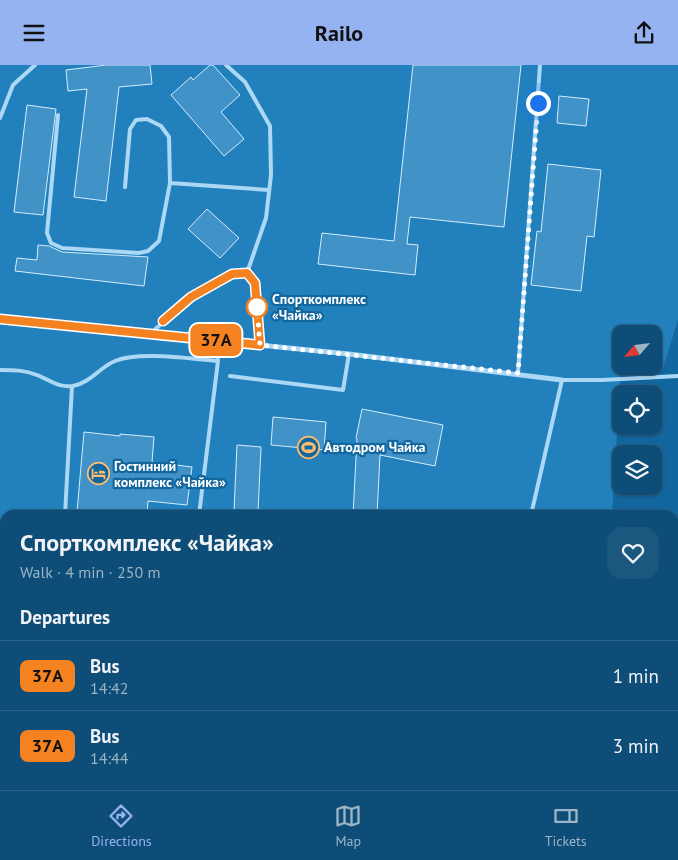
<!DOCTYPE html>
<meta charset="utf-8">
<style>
body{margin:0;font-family:"PT Sans",sans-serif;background:#1c577f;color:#f1f3f6;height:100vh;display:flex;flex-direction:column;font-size:19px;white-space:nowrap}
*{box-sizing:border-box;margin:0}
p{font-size:16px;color:#9bb4c6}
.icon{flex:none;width:28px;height:28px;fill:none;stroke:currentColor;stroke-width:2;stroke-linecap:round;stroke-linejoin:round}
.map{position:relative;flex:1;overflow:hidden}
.panel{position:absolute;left:0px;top:445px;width:679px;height:280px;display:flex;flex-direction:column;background:#0e4d77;border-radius:15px 15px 0 0;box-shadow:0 1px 4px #0004,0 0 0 1px #2e6489}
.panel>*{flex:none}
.badge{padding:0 10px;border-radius:8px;font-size:18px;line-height:32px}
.needle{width:32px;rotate:242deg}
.buttons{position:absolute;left:612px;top:260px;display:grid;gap:10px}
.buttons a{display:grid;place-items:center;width:50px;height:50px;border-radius:10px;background:#0e4d77;box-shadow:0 1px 4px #0004,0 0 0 1px #2e6489;font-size:25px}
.you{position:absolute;width:25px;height:25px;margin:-12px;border:4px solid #fff;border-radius:50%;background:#1a73e8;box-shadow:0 0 0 8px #1a73e833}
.map>.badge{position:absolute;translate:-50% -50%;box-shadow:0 0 0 2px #fff}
h2{padding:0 20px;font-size:19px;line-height:45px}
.round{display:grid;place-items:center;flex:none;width:52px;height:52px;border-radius:15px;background:#1c577f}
.summary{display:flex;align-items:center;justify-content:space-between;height:85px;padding:0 20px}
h1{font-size:24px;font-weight:800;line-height:38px}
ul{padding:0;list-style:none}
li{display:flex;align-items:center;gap:15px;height:70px;padding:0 20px;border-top:1px solid #2e6489}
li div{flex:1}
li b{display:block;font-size:19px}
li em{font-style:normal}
li .badge{min-width:55px;font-weight:700;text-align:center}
header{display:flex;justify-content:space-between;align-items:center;height:65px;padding:0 20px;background:#95b2f1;color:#111;font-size:22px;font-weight:800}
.tabs{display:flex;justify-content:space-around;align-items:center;height:70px;border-top:1px solid #2e6489;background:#0e4d77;font-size:14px;color:#9bb4c6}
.tabs a{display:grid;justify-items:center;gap:2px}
.tabs .active{color:#95b2f1}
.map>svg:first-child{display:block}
</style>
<header><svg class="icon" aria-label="menu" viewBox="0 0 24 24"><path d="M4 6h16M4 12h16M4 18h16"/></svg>Railo<svg class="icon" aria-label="share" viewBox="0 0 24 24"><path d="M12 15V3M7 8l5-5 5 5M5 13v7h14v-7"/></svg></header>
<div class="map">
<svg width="678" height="725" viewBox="0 0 678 725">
<rect width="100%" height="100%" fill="#13679f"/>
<!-- green -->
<path fill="#2281bc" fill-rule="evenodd" d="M 0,0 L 678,0 L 678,255 L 663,303 L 621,304 L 612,450 L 5,450 L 5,720 L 600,720 L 600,725 L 0,725 ZM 621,269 L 654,269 L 654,301 L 621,301 Z"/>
<!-- building -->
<path fill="#4092c7" stroke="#d3edfe" d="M 106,0 L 150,0 L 152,19 L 119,22 L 106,136 L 74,132 L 87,24 L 68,26 L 66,5 Z
M 210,0 L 213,0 L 240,30 L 221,47 L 244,74 L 224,91 L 171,30 L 191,12 L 193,15 Z
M 413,0 L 521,0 L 504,162 L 410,152 L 407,179 L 418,180 L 415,210 L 318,199 L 322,168 L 394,176 Z
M 559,31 L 589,34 L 586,61 L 557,58 Z
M 27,40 L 56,44 L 43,150 L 14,147 Z
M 548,99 L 601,105 L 594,172 L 587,171 L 581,226 L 531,220 L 537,166 L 541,167 Z
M 207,144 L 239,173 L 220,193 L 188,164 Z
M 38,180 L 49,181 L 62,187 L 148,192 L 144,221 L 15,206 L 17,193 L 37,195 Z
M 362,344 L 443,360 L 435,401 L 380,390 L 377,450 L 353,450 L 357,374 L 356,373 Z
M 273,352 L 326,357 L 324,385 L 271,380 Z
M 84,367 L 120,371 L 120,369 L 154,372 L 152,397 L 192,402 L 187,440 L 148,436 L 147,450 L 106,450 L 77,447 Z
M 237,380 L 261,382 L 258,447 L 234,446 Z"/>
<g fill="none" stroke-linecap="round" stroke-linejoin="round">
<!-- service -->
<path stroke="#abd8f4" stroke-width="4" d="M 226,0 L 245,17 L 270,61 L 271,110 L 266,153 L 247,208
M 58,50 L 47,168 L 51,178 L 62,183 L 139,188 L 148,186 L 159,176 L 170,118 L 169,72 L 161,61 L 147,54 L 136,55 L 130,64 L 125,122
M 0,53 L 13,20 L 35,0
M 170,118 L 269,125
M 150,269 L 191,232 L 232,209 L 247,208 L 255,218 L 260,279
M 0,305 C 13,305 25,305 37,310 C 50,315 58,323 73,321 C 90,318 100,302 115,296 C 140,286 190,294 218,296
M 518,308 L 540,0
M 230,311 L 343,325 L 349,289
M 65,450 L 72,321
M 199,450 L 218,296 L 216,275
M 531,450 L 562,315 L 602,315 L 678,311
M 0,511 L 5,510
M 0,546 L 5,550
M 479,725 L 479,720
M 505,725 L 520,720"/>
<!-- minor -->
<path stroke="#abd8f4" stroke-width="5" d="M 0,254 L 349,289 L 562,315"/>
</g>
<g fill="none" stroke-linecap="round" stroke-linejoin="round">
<defs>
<path id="line" d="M 0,254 L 260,280 L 255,218 L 247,208 L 232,209 L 191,232 L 163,256"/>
</defs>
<!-- line casing -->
<use href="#line" stroke="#fff" stroke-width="11"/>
<!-- line -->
<use href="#line" stroke="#f58220" stroke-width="8"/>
<!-- walk -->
<path stroke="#fff" stroke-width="5" stroke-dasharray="0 9" d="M 257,242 L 260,280 L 518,308 L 538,38"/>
</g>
<!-- icons -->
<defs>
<symbol id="stadium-ring" viewBox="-11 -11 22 22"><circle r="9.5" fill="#13679f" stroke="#ffbe6e" stroke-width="1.5"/><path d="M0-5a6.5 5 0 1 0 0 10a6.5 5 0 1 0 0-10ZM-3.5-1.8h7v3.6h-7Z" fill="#ffbe6e"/></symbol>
<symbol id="hotel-ring" viewBox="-11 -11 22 22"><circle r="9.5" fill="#13679f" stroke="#ffbe6e" stroke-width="1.5"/><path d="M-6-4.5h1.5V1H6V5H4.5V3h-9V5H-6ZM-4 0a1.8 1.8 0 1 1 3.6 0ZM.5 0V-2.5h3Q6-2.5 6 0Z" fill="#ffbe6e"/></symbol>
</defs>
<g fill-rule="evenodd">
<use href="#stadium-ring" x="296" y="370" width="25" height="25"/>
<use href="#hotel-ring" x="86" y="396" width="25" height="25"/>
</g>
<!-- markers -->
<circle fill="#fff" stroke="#f58220" stroke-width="2.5" cx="257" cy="242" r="10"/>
<g text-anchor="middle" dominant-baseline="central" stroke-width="4.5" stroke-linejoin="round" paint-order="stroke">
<!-- stop labels -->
<g font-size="14" font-weight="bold" fill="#fff" stroke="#13679f" text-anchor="start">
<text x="272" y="234">Спорткомплекс<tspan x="272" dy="16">«Чайка»</tspan></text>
</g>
<!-- poi labels -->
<g font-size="14" font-weight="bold" fill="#fff" stroke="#13679f" text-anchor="start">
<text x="324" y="382">Автодром Чайка</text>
<text x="114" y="401">Гостинний<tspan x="114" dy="16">комплекс «Чайка»</tspan></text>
</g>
</g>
</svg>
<div class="buttons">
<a><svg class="needle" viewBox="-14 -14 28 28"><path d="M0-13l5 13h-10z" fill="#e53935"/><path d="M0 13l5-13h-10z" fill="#9bb4c6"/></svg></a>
<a><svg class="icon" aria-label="locate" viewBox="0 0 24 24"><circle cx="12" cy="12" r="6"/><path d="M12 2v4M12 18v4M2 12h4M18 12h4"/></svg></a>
<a><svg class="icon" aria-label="layers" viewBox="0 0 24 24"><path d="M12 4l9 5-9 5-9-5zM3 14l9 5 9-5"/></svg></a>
</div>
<div class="you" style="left:538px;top:38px"></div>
<b class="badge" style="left:216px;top:275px;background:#f58220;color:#111">37А</b>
<section class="panel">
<div class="summary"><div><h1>Спорткомплекс «Чайка»</h1><p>Walk · 4 min · 250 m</p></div><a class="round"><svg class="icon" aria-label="heart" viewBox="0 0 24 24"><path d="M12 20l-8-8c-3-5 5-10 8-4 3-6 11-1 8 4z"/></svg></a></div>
<h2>Departures</h2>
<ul>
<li><span class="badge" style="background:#f58220;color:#111">37А</span><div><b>Bus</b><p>14:42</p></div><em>1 min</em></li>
<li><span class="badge" style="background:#f58220;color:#111">37А</span><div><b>Bus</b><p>14:44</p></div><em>3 min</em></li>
</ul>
</section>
</div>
<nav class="tabs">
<a class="active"><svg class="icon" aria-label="directions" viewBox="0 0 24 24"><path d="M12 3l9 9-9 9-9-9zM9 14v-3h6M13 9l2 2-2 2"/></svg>Directions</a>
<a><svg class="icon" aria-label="map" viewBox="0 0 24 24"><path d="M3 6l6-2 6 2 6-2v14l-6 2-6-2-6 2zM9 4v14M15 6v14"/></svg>Map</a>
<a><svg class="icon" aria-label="tickets" viewBox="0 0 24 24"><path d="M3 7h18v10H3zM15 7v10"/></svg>Tickets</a>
</nav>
